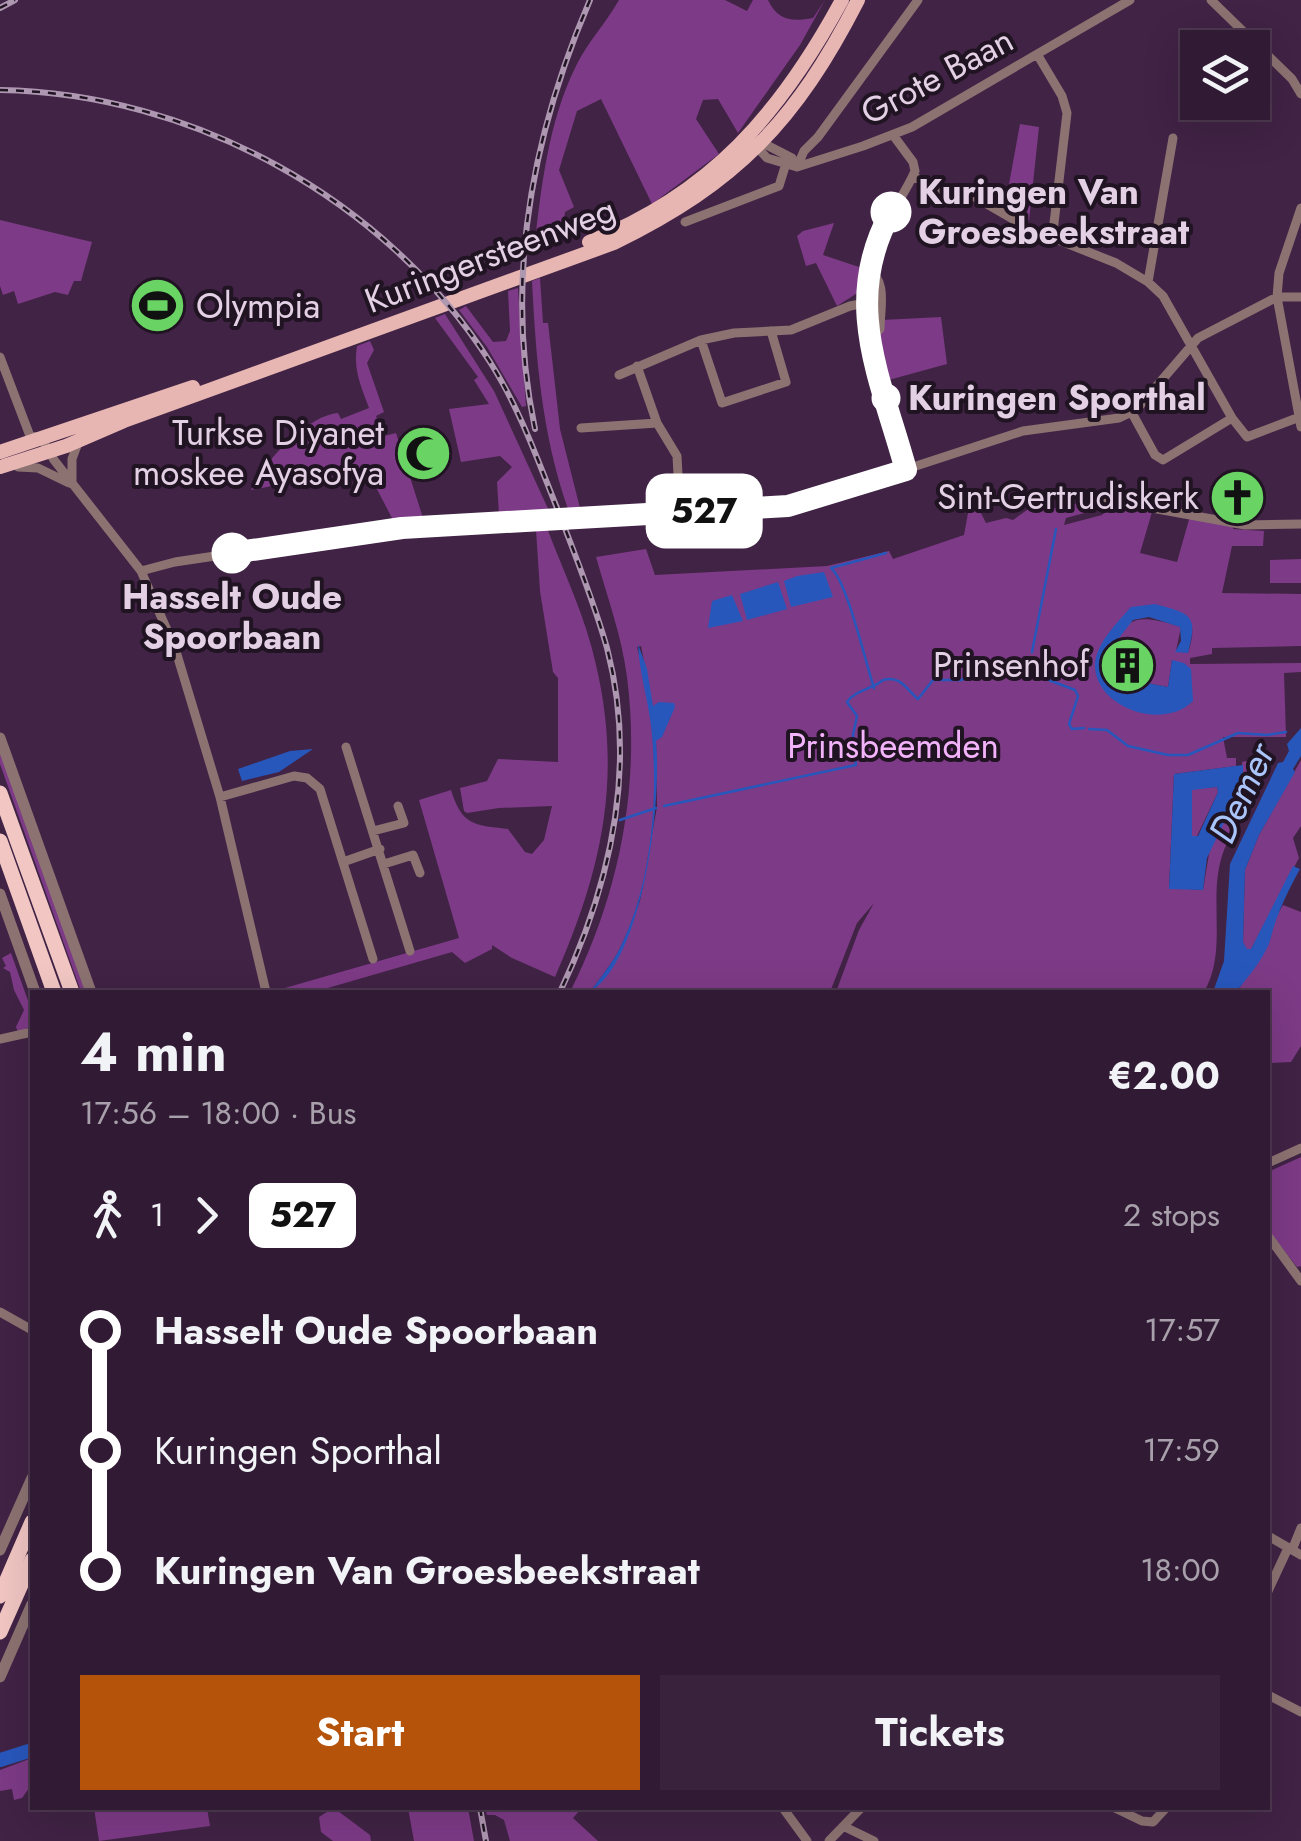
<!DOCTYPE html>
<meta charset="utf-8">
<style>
body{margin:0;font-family:Jost,sans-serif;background:#39233c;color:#f1f3f6;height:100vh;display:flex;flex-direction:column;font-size:38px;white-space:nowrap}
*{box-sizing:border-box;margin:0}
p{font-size:32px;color:#a8a1ac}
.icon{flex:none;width:55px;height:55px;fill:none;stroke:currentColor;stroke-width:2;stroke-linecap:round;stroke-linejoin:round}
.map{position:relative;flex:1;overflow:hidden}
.side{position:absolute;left:30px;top:990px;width:1240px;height:820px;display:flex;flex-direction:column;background:#311a34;border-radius:0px;box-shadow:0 10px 40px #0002,0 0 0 2px #4c384f}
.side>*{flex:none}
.badge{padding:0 20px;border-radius:15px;font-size:35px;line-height:65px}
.fabs{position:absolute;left:1180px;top:30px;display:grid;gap:20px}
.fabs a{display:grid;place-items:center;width:90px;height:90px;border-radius:0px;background:#311a34;box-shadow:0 10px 40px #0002,0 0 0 2px #4c384f;font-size:50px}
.map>.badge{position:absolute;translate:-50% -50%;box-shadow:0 0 0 5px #fff}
.legs{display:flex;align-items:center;gap:15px;height:110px;padding:0 50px;font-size:32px}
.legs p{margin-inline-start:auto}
.summary{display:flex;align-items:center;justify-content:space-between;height:170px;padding:0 50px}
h1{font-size:55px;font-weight:700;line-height:75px}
.action{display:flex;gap:20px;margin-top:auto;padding:20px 50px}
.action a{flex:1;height:115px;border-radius:0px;background:#b45309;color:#fff;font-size:40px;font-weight:700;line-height:115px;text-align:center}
.action a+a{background:#39233c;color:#f1f3f6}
ul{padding:0 50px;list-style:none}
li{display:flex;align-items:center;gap:35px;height:120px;font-size:38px}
li i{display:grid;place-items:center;width:15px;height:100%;margin:0 12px;background:currentColor}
li i::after{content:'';width:25px;height:25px;margin:-12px;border:8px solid;border-radius:50%;background:#311a34}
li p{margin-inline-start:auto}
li:first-child i{background:linear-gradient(#0000 50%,currentColor 0)}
li:last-child i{background:linear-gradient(currentColor 50%,#0000 0)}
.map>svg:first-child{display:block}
</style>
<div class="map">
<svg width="1301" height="1841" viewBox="0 0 1301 1841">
<rect width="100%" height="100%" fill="#412345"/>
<!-- green -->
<path fill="#7d3a86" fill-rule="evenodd" d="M 619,0 L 725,0 L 747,11 L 753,0 L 768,0 C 778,21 792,22 813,18 L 825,0 L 800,45 L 738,133 L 718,99 L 703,100 L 696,119 L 719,154 L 652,204 L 601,99 L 577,111 L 559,170 L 574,207 L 565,212 L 562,240 L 534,250 C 541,189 548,122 576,66 C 587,43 606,23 619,0 Z
M 1020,124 L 1039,127 L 1029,221 L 1005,206 Z
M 0,220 L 92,242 L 81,281 L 74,281 L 68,295 L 55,292 L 18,304 L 14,291 L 3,295 L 0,286 Z
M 834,223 L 823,255 L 862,268 L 859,292 L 837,306 L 816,263 L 806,266 L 797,236 L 803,231 Z
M 540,278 L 543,323 L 548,323 L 560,429 L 581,512 L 569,512 C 542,436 536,360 532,281 Z
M 518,288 L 526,406 L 522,407 L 487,347 L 459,310 L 466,306 L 493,342 L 506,341 L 510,331 L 508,291 Z
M 445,314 L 494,391 L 550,513 L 499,515 L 497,482 L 512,467 L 500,456 L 461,462 L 449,409 L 489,404 L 474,380 L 478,377 L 435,318 Z
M 941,317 L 947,364 L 885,381 L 874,342 L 882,320 Z
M 370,341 L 374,350 L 367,363 L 384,412 L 376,416 L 384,436 L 396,433 L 423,518 L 393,520 L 366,468 L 251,490 C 262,463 308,415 338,413 L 341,419 L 369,408 C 361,386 353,370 357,346 Z
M 1109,497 L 1103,508 L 1066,518 L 1064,525 L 1102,515 L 1114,504 L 1152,512 L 1140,553 L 1177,562 L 1190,516 L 1233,526 L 1233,529 L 1264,531 L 1263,546 L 1232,546 L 1222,593 L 1301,594 L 1301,646 L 1212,648 L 1212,654 L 1190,658 L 1190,664 L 1301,663 L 1301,672 L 1284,673 L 1286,737 L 1223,737 L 1227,758 L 1236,758 L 1236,766 L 1174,774 L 1169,888 L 1203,890 L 1210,848 L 1243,783 L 1242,762 L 1262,757 C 1262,794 1234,821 1222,856 C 1208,900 1228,951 1204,992 L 836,992 L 859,930 L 874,903 L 857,923 L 830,992 L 593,992 L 623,947 L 640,901 L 657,807 L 656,740 L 670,719 L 659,702 L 653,707 L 641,646 L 637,647 C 662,737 663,863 620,948 C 612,964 600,978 590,992 L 570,992 C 619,895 641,786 627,677 C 622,637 607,596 596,557 L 646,549 L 655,575 L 827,566 L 889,551 L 893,559 L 964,535 L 968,513 L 979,509 L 986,523 L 1006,518 L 1013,520 L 1034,505 L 1054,508 ZM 1131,607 C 1169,611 1205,602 1188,653 L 1176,651 L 1181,627 C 1126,610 1124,620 1106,670 L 1126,679 L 1168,687 L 1172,660 L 1173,700 L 1096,667 Z
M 547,528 C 564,573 586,618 596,665 C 623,780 601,872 555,977 L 512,958 L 492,945 L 492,949 L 465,963 L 452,952 L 314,992 L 271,992 L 459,938 L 419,800 L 451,790 C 462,825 473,825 508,829 L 525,852 L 532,854 L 544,840 L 552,806 L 499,808 L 467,813 L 464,811 L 460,788 L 487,781 L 498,759 L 558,762 L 558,678 L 553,672 L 540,591 L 536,530 Z
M 1301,559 L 1301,583 L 1270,583 L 1270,560 Z
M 0,751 L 86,992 L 81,992 L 79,986 L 0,764 Z
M 1301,760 L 1301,826 L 1293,838 L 1299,858 L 1251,949 L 1247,950 L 1243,942 L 1245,870 L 1259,835 Z
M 1217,787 L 1218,792 L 1197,836 L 1191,836 L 1192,789 Z
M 1283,905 L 1301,912 L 1301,1046 L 1291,1062 L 1268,1063 L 1268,992 L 1237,992 L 1271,938 L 1271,926 Z
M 11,953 L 32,1012 L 32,1026 L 18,1032 L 16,1027 L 24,1010 L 14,990 L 10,972 L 3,968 L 6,966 L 2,958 Z
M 1301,1157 L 1301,1266 L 1297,1267 L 1268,1230 L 1268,1172 Z
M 32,1758 L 32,1784 L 22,1798 L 14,1800 L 12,1789 L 0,1791 L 0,1770 Z
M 94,1808 L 207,1808 L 210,1826 L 99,1841 Z
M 408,1808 L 468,1808 L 474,1841 L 414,1841 Z
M 485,1808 L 582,1808 L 573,1818 L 598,1841 L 510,1841 L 504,1820 L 495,1815 L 487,1815 Z
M 330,1810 L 338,1811 L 370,1835 L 371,1841 L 333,1841 L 321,1832 L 319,1817 Z"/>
<!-- water -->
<path fill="#2857bc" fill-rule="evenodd" d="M 824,572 L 833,597 L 791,607 L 784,581 L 797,576 Z
M 778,582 L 787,609 L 747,620 L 740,594 Z
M 732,595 L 743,621 L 708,628 L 712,601 Z
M 1155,604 C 1192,614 1198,615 1188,653 L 1175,652 L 1181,641 L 1180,627 L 1149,617 L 1133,620 L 1105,656 L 1106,670 L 1126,679 L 1168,687 L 1172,660 L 1184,663 L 1191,669 L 1193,701 C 1163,731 1097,708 1095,667 C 1094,645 1118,622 1131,607 Z
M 638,644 L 647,669 L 653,706 L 659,702 L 674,703 L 675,707 L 662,737 L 656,741 C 662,801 644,958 590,992 C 600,978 612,964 620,948 C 651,886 658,804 652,735 C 650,706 639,673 638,644 Z
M 1301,728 L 1301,756 L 1293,769 L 1295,772 L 1259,835 L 1245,870 L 1243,942 L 1247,949 L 1251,949 L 1293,866 L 1300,869 C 1288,891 1277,913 1271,937 C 1267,955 1248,977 1236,992 L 1213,992 L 1224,961 L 1230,864 L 1278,763 L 1283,762 L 1289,751 L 1287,744 Z
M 313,749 L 279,772 L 242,781 L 238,769 L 290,751 Z
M 1243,765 L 1243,783 L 1207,858 L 1203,890 L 1169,889 L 1174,774 ZM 1217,787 L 1218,792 L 1198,836 L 1192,836 L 1192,790 Z"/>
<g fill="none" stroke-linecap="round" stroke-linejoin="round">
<!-- stream -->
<path stroke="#2857bc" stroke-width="2.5" d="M 1032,652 L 1056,529
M 1038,676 L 1075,690 L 1078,696 L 1069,724 L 1072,729 L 1084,728
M 874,688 C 866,664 847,581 831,568 L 886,553
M 1089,729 L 1107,730 L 1128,746 L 1168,755 L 1188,755 L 1238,733 L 1267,735 L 1286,732
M 664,806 L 856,765 L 853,735 L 857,716 L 847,702 C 855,690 873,689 883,680 C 901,675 907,690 918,699 L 933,680 L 962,680 L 972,666 L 996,669 L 1017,663 L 1034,675
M 620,820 L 656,808"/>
<!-- river -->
<path stroke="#2857bc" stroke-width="14" d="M 0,1760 L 32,1750"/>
<!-- minor -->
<path stroke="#8c7372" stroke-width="9" d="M 1211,0 L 1292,79 L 1301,94
M 1037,54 L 1062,96 L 1067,113 L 1052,240
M 893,135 L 913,162 L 915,171 C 904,197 885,218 876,245 C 850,320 886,398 906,470
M 749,136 L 792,158
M 756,146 L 767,158 L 797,167 L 863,146 L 912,127 L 1130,0
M 797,167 L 804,151 L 818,137 L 918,0
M 913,176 L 942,192 L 975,197 L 1028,228 L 1116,263 L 1148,282 L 1163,296 L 1232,418 L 1247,437 L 1297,418
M 1301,208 L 1279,273 L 1277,297 L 1301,427
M 685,222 L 779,186 L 788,157
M 868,270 C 888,280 880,309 880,329 L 869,339
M 1148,282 L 1173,138
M 701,340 L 722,403 L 786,382 L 771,331
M 0,357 L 30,436 L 41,438 L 54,460 L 141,571 L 175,648 L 220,797 L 266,992
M 637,366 L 657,423 L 677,456 L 680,512
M 619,375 L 701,340 L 734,333 L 791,330 L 850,306 L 865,303
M 1132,413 L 1155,455 L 1163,460 L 1232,418
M 581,428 L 657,423
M 18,467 L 38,468 L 69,483
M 72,484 L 72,459 L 78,443
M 1102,499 L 1245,525 L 1301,524
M 141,571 L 175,562 L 402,528 L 723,510 L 806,502 L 1023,431 L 1119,418 L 1136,410 L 1198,338 L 1277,297 L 1301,297
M 346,747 L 410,951
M 220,797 L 294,776 L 307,778 L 320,789 L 373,959
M 373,831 L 404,823 L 398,806
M 343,862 L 380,849
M 384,864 L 413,855 L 420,873
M 0,1039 L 32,1032
M 1268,1163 L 1301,1148
M 1268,1236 L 1301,1281
M 0,1312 L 32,1330
M 1268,1536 L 1301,1555
M 1292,1550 L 1301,1528
M 1268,1591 L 1288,1548
M 1268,1695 L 1301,1712
M 783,1808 L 807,1841
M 1115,1808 L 1142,1821 L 1153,1822 L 1166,1808
M 845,1827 L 874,1841
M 829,1841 L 861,1808"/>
<!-- tertiary -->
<path stroke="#8c7372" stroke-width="11" d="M 0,738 L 91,992
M 0,894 L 35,992
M 0,1550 L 32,1478
M 0,1677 L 32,1604"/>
<!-- primary -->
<path stroke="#e7b5b2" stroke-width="14" d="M 589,242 C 711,194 781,113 842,0
M 0,452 L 193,387
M 0,467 L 66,446 L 124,421 L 614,243 C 737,183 796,121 858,0"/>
<!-- trunk -->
<path stroke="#f1c6c3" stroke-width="15" d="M 0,793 L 72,992
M 0,841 L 54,992
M 0,1596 L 32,1522
M 0,1632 L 32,1560"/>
<defs>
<path id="rail" d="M 0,8 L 15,0
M 0,90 C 192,93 386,199 490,362 C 520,409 538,461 559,513 C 576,557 594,602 607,648 C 638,767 611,884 560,992
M 535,429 C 504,281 531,137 590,0
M 480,1808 L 486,1841"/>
</defs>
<!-- rail casing -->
<use href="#rail" stroke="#ae97b1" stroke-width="6"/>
<!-- rail -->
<use href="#rail" stroke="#201322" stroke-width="2.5" stroke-dasharray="8" stroke-linecap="butt"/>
</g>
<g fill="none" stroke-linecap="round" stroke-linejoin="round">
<defs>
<path id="line-1" d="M 232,553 L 402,528 L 788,506 L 906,470 C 881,379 841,302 891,212"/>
</defs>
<!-- line-1 casing -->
<use href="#line-1" stroke="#fff" stroke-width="22"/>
<!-- line-1 -->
<use href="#line-1" stroke="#fff" stroke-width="15"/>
</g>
<!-- icons -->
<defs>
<symbol id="stadium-disc" viewBox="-11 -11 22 22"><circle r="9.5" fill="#69d464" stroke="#201322"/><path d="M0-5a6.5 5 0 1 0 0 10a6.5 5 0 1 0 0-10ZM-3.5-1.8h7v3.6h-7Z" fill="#111"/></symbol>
<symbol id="mosque-disc" viewBox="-11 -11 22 22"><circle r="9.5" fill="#69d464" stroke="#201322"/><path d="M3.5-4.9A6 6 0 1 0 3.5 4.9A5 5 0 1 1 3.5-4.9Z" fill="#111"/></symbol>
<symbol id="church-disc" viewBox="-11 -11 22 22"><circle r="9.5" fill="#69d464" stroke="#201322"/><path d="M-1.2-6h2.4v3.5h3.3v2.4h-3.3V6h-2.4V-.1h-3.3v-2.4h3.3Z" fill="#111"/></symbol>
<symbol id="building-disc" viewBox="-11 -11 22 22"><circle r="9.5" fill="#69d464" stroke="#201322"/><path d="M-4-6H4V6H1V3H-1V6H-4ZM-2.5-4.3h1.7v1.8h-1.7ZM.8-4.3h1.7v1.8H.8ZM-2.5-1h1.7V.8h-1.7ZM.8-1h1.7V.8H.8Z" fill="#111"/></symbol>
</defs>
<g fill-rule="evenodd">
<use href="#stadium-disc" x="126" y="274" width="63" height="63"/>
<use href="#mosque-disc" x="392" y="422" width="63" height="63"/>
<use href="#church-disc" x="1206" y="466" width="63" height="63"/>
<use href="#building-disc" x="1096" y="634" width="63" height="63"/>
</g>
<!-- markers -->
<g fill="#fff" stroke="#fff" stroke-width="5">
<circle cx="891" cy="212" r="18"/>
<circle cx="886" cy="398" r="12"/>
<circle cx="232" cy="553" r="18"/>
</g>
<g text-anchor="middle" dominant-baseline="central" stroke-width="8" stroke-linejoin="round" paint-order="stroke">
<!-- street labels -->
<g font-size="35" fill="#e3d0e5" stroke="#201322">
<text transform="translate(937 76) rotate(-28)">Grote Baan</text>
<text transform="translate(490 255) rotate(-21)">Kuringersteenweg</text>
</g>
<!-- stop labels -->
<g font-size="35" font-weight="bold" fill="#e3d0e5" stroke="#201322" text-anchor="start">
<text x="918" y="192">Kuringen Van<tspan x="918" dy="40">Groesbeekstraat</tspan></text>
<text x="908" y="398">Kuringen Sporthal</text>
<text x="232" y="597" text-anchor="middle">Hasselt Oude<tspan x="232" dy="40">Spoorbaan</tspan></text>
</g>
<!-- poi labels -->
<g font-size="35" fill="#e3d0e5" stroke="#201322" text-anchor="end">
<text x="196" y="306" text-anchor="start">Olympia</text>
<text x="384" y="433">Turkse Diyanet<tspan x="384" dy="40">moskee Ayasofya</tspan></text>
<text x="1199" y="497">Sint-Gertrudiskerk</text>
<text x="1089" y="665">Prinsenhof</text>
</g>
<!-- park labels -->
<g font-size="35" fill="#f3b3fa" stroke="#201322">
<text x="893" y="746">Prinsbeemden</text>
</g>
<!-- water labels -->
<g font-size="38" font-style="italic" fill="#aac5f9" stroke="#201322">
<text transform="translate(1241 793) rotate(-65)">Demer</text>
</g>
</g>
</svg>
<div class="fabs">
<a><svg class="icon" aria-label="layers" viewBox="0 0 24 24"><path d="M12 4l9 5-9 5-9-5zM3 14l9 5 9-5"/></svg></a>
</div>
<b class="badge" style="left:704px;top:511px;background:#fff;color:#111">527</b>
<section class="side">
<div class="summary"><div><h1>4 min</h1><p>17:56 – 18:00 · Bus</p></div><b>€2.00</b></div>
<div class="legs"><svg class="icon" aria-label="walk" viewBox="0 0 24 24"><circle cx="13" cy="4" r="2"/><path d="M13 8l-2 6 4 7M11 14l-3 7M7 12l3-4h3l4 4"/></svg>1<svg class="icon" aria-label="forward" viewBox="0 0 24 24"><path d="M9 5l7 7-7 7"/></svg><b class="badge" style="background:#fff;color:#111">527</b><p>2 stops</p></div>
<ul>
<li><i style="color:#fff"></i><b>Hasselt Oude Spoorbaan</b><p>17:57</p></li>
<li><i style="color:#fff"></i><span>Kuringen Sporthal</span><p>17:59</p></li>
<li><i style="color:#fff"></i><b>Kuringen Van Groesbeekstraat</b><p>18:00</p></li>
</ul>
<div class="action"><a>Start</a><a>Tickets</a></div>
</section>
</div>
